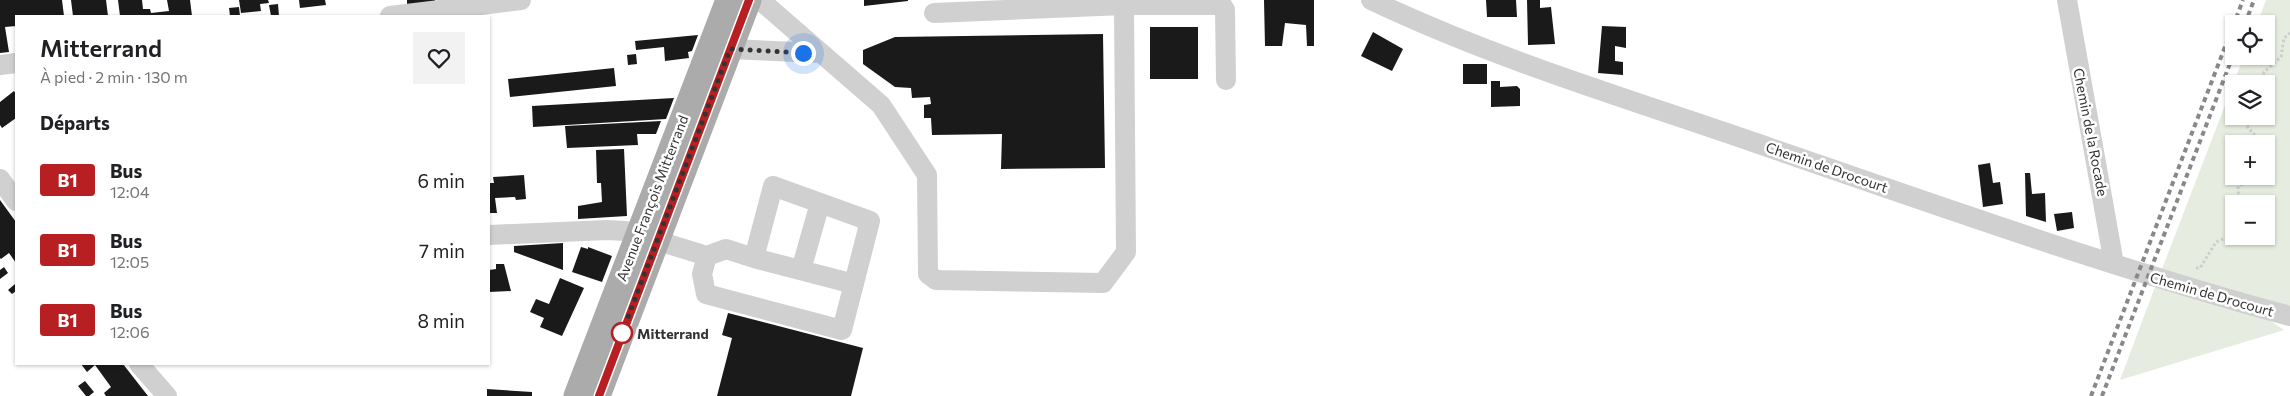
<!DOCTYPE html>
<html lang="fr">
<meta charset="utf-8">
<style>
body{margin:0;font-family:Commissioner,sans-serif;background:#f2f2f2;color:#202124;height:100vh;display:flex;flex-direction:column;font-size:19px;white-space:nowrap}
*{box-sizing:border-box;margin:0}
p{font-size:16px;color:#757577}
.icon{flex:none;width:28px;height:28px;fill:none;stroke:currentColor;stroke-width:2;stroke-linecap:round;stroke-linejoin:round}
.map{position:relative;flex:1;overflow:hidden}
.drawer{position:absolute;left:15px;top:15px;width:475px;height:350px;display:flex;flex-direction:column;background:#fff;border-radius:0px;box-shadow:0 1px 4px #0004}
.drawer>*{flex:none}
.badge{padding:0 10px;border-radius:4px;font-size:18px;line-height:32px}
.fabs{position:absolute;left:2225px;top:15px;display:grid;gap:10px}
.fabs a{display:grid;place-items:center;width:50px;height:50px;border-radius:0px;background:#fff;box-shadow:0 1px 4px #0004;font-size:25px}
.you{position:absolute;width:25px;height:25px;margin:-12px;border:4px solid #fff;border-radius:50%;background:#1a73e8;box-shadow:0 0 0 8px #1a73e833}
.map>.badge{position:absolute;translate:-50% -50%;box-shadow:0 0 0 2px #fff}
h2{padding:0 25px;font-size:19px;line-height:45px}
.round{display:grid;place-items:center;flex:none;width:52px;height:52px;border-radius:0px;background:#f2f2f2}
.overview{display:flex;align-items:center;justify-content:space-between;height:85px;padding:0 25px}
h1{font-size:24px;font-weight:600;line-height:38px}
ul{padding:0;list-style:none}
li{display:flex;align-items:center;gap:15px;height:70px;padding:0 25px}
li div{flex:1}
li b{display:block;font-size:19px}
li em{font-style:normal}
li .badge{min-width:55px;font-weight:700;text-align:center}
.map>svg:first-child{display:block}
</style>
<div class="map">
<svg width="2290" height="396" viewBox="0 0 2290 396">
<rect width="100%" height="100%" fill="#fff"/>
<!-- green -->
<path fill="#e6ecdf" fill-rule="evenodd" d="M 2266,0 L 2290,0 L 2290,306 L 2162,269 L 2244,56 L 2266,56 L 2266,24 L 2257,24 ZM 2234,84 L 2266,84 L 2266,116 L 2234,116 ZM 2234,144 L 2266,144 L 2266,176 L 2234,176 ZM 2234,204 L 2266,204 L 2266,236 L 2234,236 Z
M 2155,287 L 2268,319 L 2284,330 L 2120,380 Z"/>
<!-- building -->
<path fill="#1a1a1a" d="M 0,0 L 62,0 L 64,16 L 16,16 L 16,26 L 5,27 L 9,52 L 0,53 Z
M 71,0 L 106,0 L 108,16 L 73,16 Z
M 118,0 L 142,0 L 143,9 L 150,9 L 151,13 L 169,11 L 167,0 L 190,0 L 192,16 L 120,16 Z
M 239,0 L 268,0 L 269,3 L 260,4 L 261,11 L 241,13 Z
M 299,0 L 325,0 L 326,5 L 300,8 Z
M 407,0 L 435,0 L 435,1 L 407,5 Z
M 864,0 L 908,0 L 908,1 L 864,6 Z
M 1264,0 L 1314,0 L 1314,46 L 1307,46 L 1306,25 L 1285,23 L 1282,46 L 1265,46 Z
M 1486,0 L 1516,0 L 1517,17 L 1487,17 Z
M 1527,0 L 1540,0 L 1540,8 L 1551,7 L 1555,44 L 1528,45 Z
M 278,4 L 279,16 L 271,16 L 269,5 Z
M 239,7 L 240,16 L 230,16 L 229,8 Z
M 1602,26 L 1626,27 L 1626,48 L 1615,46 L 1615,61 L 1623,62 L 1623,75 L 1598,73 Z
M 1150,27 L 1198,27 L 1198,79 L 1150,79 Z
M 1373,32 L 1403,49 L 1392,71 L 1361,56 Z
M 1103,34 L 1105,168 L 1001,169 L 1002,134 L 932,135 L 931,118 L 924,118 L 924,105 L 931,104 L 930,97 L 912,98 L 911,88 L 895,87 L 863,64 L 863,50 L 895,37 Z
M 698,35 L 692,51 L 688,52 L 689,58 L 665,61 L 664,47 L 636,50 L 635,41 Z
M 636,54 L 637,64 L 628,65 L 627,55 Z
M 1463,64 L 1487,64 L 1487,84 L 1463,84 Z
M 614,68 L 616,86 L 510,97 L 508,79 Z
M 1491,81 L 1500,81 L 1500,87 L 1517,86 L 1520,89 L 1520,106 L 1491,107 Z
M 14,91 L 16,94 L 16,118 L 2,128 L 0,125 L 0,102 Z
M 674,98 L 666,119 L 533,127 L 532,106 Z
M 661,121 L 656,134 L 637,134 L 638,145 L 567,148 L 565,126 Z
M 624,149 L 627,216 L 578,219 L 578,206 L 602,202 L 601,183 L 597,183 L 596,150 Z
M 1990,163 L 1993,183 L 2000,182 L 2003,204 L 1983,207 L 1978,165 Z
M 2025,173 L 2030,173 L 2032,194 L 2045,193 L 2046,222 L 2026,216 Z
M 524,175 L 526,199 L 516,200 L 515,197 L 495,198 L 497,213 L 489,213 L 489,183 L 494,183 L 493,177 Z
M 0,200 L 16,222 L 16,263 L 9,253 L 1,259 L 0,258 Z
M 2072,212 L 2074,228 L 2057,231 L 2054,214 Z
M 563,243 L 563,270 L 514,252 L 514,246 Z
M 581,247 L 588,249 L 588,247 L 612,256 L 602,282 L 572,272 Z
M 496,264 L 504,264 L 511,291 L 489,292 L 489,270 L 496,269 Z
M 4,267 L 8,273 L 0,279 L 0,270 Z
M 560,278 L 584,288 L 562,336 L 540,327 L 544,318 L 530,312 L 536,299 L 549,304 Z
M 15,284 L 16,291 L 12,294 L 8,290 Z
M 728,313 L 863,348 L 851,396 L 717,396 L 732,338 L 722,335 Z
M 81,364 L 123,364 L 148,396 L 106,396 L 104,393 L 111,387 L 95,365 L 87,372 Z
M 85,381 L 94,392 L 89,396 L 86,396 L 78,386 Z
M 487,389 L 532,392 L 532,396 L 487,396 Z"/>
<g fill="none" stroke-linecap="round" stroke-linejoin="round">
<!-- path -->
<path stroke="#cdcdcd" stroke-width="3" stroke-dasharray="2.5 2.5" stroke-linecap="butt" d="M 2261,84 L 2264,72 L 2281,57 L 2284,38 L 2290,33
M 2245,116 L 2248,128 L 2254,134 L 2253,144
M 2239,204 L 2238,186 L 2247,182 L 2247,176
M 2196,268 L 2200,268 L 2216,242 L 2234,234"/>
<!-- minor -->
<path stroke="#d0d0d0" stroke-width="20" d="M 760,0 L 881,105 L 927,175 L 928,274 L 936,280 L 1103,283 L 1126,252 L 1124,5 L 1222,5 L 1225,10 L 1226,80
M 1371,0 C 1495,59 1626,98 1756,143 C 1933,204 2109,267 2290,316
M 2067,0 L 2114,264
M 934,13 L 1124,5
M 390,16 L 521,0
M 730,49 L 821,53
M 0,65 L 16,63
M 0,179 L 16,201
M 489,235 L 607,230 L 626,231 L 707,256 L 726,249 L 754,258 L 773,186 L 870,221 L 842,330 L 706,294 L 702,274 L 707,256
M 754,258 L 854,284
M 801,270 L 820,203
M 139,364 L 167,396"/>
<!-- major -->
<path stroke="#ababab" stroke-width="25" d="M 576,396 L 728,0
M 598,396 L 749,0"/>
<!-- rail -->
<path stroke="#888" stroke-width="4" stroke-dasharray="5 4" stroke-linecap="butt" d="M 2245,24 L 2254,0
M 2091,396 L 2243,0
M 2102,396 L 2234,53"/>
</g>
<g fill="none" stroke-linecap="round" stroke-linejoin="round">
<defs>
<path id="line" d="M 599,396 L 749,0"/>
</defs>
<!-- line casing -->
<use href="#line" stroke="#fff" stroke-width="11"/>
<!-- line -->
<use href="#line" stroke="#b71f22" stroke-width="8"/>
<!-- walk -->
<path stroke="#333" stroke-width="5" stroke-dasharray="0 9" d="M 622,333 L 730,49 L 803,53"/>
</g>
<!-- markers -->
<circle fill="#fff" stroke="#b71f22" stroke-width="2.5" cx="622" cy="333" r="10"/>
<g text-anchor="middle" dominant-baseline="central" stroke-width="5" stroke-linejoin="round" paint-order="stroke">
<!-- street labels -->
<g font-size="14" fill="#333" stroke="#fff">
<text transform="translate(2091 132) rotate(79)">Chemin de la Rocade</text>
<text transform="translate(1827 167) rotate(19)">Chemin de Drocourt</text>
<text transform="translate(652 198) rotate(-69)">Avenue François Mitterrand</text>
<text transform="translate(2212 294) rotate(16)">Chemin de Drocourt</text>
</g>
<!-- stop labels -->
<g font-size="14" font-weight="bold" fill="#333" stroke="#fff" text-anchor="start">
<text x="637" y="333">Mitterrand</text>
</g>
</g>
</svg>
<div class="fabs">
<a><svg class="icon" aria-label="locate" viewBox="0 0 24 24"><circle cx="12" cy="12" r="6"/><path d="M12 2v4M12 18v4M2 12h4M18 12h4"/></svg></a>
<a><svg class="icon" aria-label="layers" viewBox="0 0 24 24"><path d="M12 4l9 5-9 5-9-5zM3 14l9 5 9-5"/></svg></a>
<a>+</a>
<a>−</a>
</div>
<div class="you" style="left:803px;top:53px"></div>
<section class="drawer">
<div class="overview"><div><h1>Mitterrand</h1><p>À pied · 2 min · 130 m</p></div><a class="round"><svg class="icon" aria-label="heart" viewBox="0 0 24 24"><path d="M12 20l-8-8c-3-5 5-10 8-4 3-6 11-1 8 4z"/></svg></a></div>
<h2>Départs</h2>
<ul>
<li><span class="badge" style="background:#b71f22;color:#fff">B1</span><div><b>Bus</b><p>12:04</p></div><em>6 min</em></li>
<li><span class="badge" style="background:#b71f22;color:#fff">B1</span><div><b>Bus</b><p>12:05</p></div><em>7 min</em></li>
<li><span class="badge" style="background:#b71f22;color:#fff">B1</span><div><b>Bus</b><p>12:06</p></div><em>8 min</em></li>
</ul>
</section>
</div>
